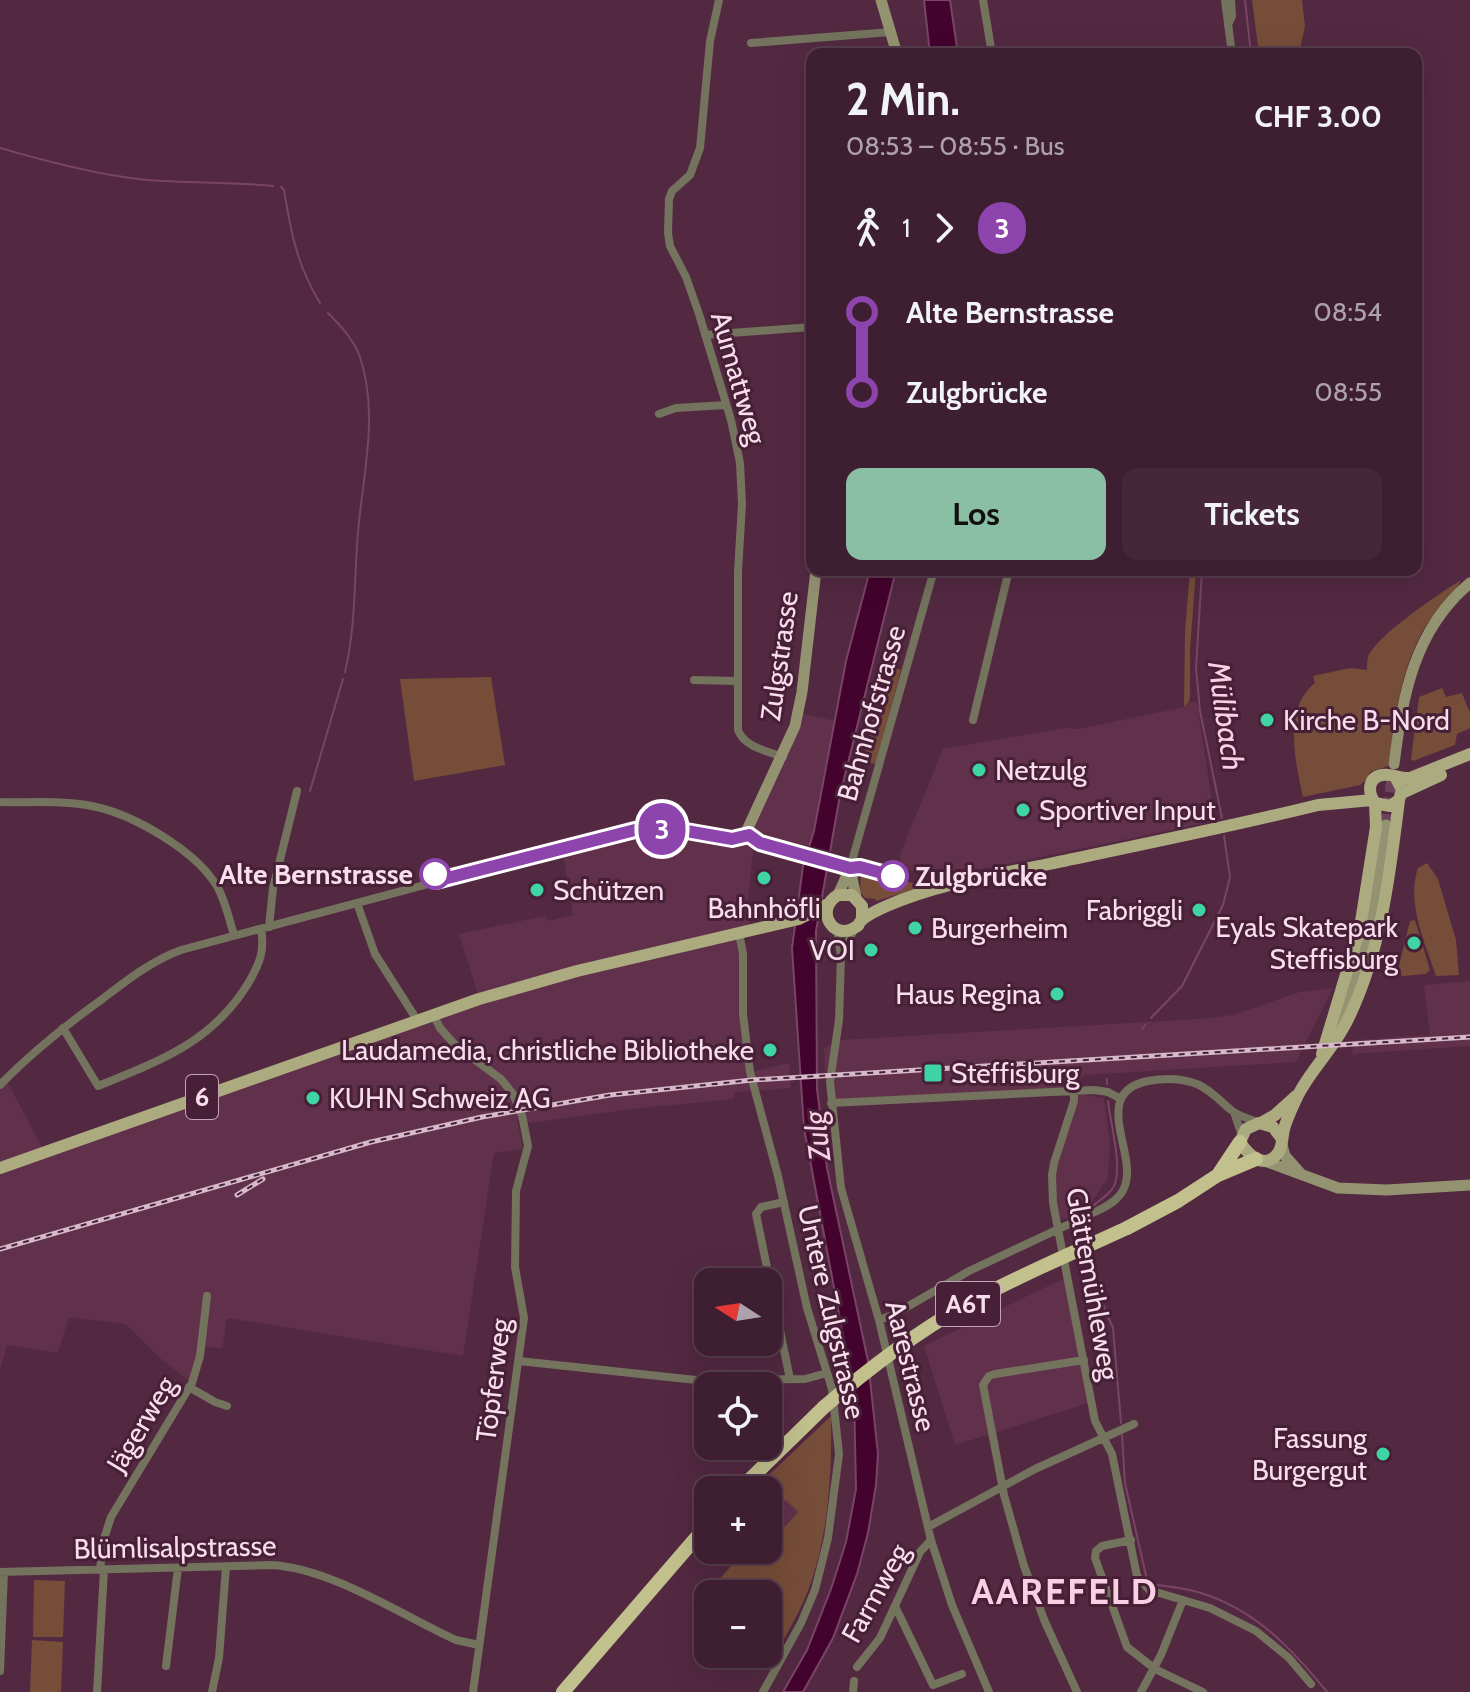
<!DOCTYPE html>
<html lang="de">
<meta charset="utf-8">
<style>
body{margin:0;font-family:Cabin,sans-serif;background:#452739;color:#f1f3f6;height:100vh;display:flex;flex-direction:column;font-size:30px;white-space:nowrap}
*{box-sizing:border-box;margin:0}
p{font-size:26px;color:#ada2ab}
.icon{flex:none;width:44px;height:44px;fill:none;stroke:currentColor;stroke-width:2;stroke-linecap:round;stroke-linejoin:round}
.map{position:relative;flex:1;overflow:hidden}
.sheet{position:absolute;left:806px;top:48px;width:616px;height:528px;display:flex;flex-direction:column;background:#3e1f31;border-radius:16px;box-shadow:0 8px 32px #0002,0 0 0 2px #573d4d}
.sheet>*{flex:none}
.badge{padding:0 16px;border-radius:26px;font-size:28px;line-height:52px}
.needle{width:52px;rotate:282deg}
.buttons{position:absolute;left:694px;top:1268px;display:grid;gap:16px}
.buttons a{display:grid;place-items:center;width:88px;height:88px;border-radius:16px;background:#3e1f31;box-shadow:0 8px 32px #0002,0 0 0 2px #573d4d;font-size:40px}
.map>.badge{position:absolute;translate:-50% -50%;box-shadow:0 0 0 4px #fff}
.legs{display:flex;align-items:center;gap:12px;height:88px;padding:0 40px;font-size:26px}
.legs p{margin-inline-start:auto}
.summary{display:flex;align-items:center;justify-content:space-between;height:136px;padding:0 40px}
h1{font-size:44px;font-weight:700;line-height:60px}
.cta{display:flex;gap:16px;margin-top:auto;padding:16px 40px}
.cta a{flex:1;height:92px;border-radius:16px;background:#8abfa5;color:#111;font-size:32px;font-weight:700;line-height:92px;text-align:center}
.cta a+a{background:#452739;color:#f1f3f6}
ul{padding:0 40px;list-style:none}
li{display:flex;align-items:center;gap:28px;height:80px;font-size:30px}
li i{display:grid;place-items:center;width:12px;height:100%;margin:0 10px;background:currentColor}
li i::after{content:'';width:20px;height:20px;margin:-10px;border:6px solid;border-radius:50%;background:#3e1f31}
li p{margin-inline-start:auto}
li:first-child i{background:linear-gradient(#0000 50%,currentColor 0)}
li:last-child i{background:linear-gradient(currentColor 50%,#0000 0)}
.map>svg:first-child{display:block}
</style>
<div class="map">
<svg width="1470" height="1692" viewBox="0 0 1470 1692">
<rect width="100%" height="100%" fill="#522941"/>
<!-- built -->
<path fill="#61314c" d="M 1189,702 L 1197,703 L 1215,821 L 958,874 L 907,870 L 901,863 L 900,854 L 943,749 L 1065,728 L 1078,729 L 1185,707 Z
M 798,713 L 836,721 L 814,831 L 807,854 L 754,841 L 747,910 L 751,930 L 739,933 L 751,1072 L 789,1063 L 791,1088 L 735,1092 L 733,1099 L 632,1109 L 530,1123 L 517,1120 L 523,1149 L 494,1153 L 463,1356 L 227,1318 L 222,1349 L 201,1346 L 192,1383 L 160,1358 L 126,1324 L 69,1317 L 58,1353 L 7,1345 L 0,1370 L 0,1085 L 6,1079 L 45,1153 L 479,998 L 459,934 L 545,916 L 549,921 L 573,915 L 562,848 L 644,829 L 732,839 L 748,835 Z
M 1470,981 L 1470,1046 L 1351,1054 L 1357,1040 L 1430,1035 L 1424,985 Z
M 1333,988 L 1296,1062 L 1085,1075 L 1066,1092 L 838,1106 L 826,1086 L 824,1048 L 841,1040 L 1213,1018 L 1236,1014 L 1300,992 Z
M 1079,1094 L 1104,1098 L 1110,1141 L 1108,1178 L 1084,1213 L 1060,1220 L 1054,1192 L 1055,1173 Z
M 1067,1277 L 1092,1402 L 955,1445 L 924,1346 Z
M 787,1500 L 799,1511 L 781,1530 L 768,1527 L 768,1503 L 770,1501 L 778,1509 Z"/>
<!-- green -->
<path fill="#764d39" d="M 1252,0 L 1302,0 L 1305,26 L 1299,54 L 1259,54 Z
M 1190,570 L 1196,570 L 1190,650 L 1190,695 L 1189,702 L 1184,707 L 1185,631 Z
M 1461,580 C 1453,598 1431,615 1421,634 C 1399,676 1395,721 1388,766 L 1370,772 L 1367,779 L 1360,785 L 1303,797 C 1296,764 1282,709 1315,683 L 1313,676 L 1350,668 L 1367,670 C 1367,666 1367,661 1368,657 C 1378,634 1439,594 1461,580 Z
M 886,665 L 901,670 L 876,764 L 863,761 Z
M 491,677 L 505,765 L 414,781 L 400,679 Z
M 1442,688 L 1446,697 L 1462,693 L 1470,713 L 1470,728 L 1457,734 L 1455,745 L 1413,761 L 1411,759 L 1419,697 Z
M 1427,863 L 1438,879 L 1456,940 L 1459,975 L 1436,976 C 1425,942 1406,903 1418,868 Z
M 861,869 L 923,886 L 923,887 L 876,901 L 875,899 L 865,898 L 860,892 Z
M 1415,920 L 1430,970 L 1426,974 L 1402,976 L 1398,970 L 1410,921 Z
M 831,1416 C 832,1474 829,1533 809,1588 C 803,1605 793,1622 785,1638 L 768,1624 L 768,1594 L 733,1594 L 718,1581 L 745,1550 L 768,1550 L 768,1527 L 779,1533 L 798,1512 L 786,1500 L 775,1512 L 768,1506 L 768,1490 L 753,1490 Z
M 34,1580 L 65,1581 L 63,1637 L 33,1637 Z
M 32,1640 L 63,1642 L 61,1692 L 30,1692 Z"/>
<!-- water -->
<path fill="#44022e" stroke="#7a4467" stroke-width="2" d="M 924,0 L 950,0 L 958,54 L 930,54 Z
M 870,570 L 896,570 L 840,795 L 816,931 L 817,1089 L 827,1168 L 868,1361 L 878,1454 L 876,1485 L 868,1533 L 857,1574 L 833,1638 L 803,1692 L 783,1692 L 807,1650 L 831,1589 L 846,1542 L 856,1489 L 854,1394 L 804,1128 L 792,948 L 803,866 L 814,831 L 846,661 Z"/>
<!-- pier -->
<path fill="#522941" d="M 805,845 L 834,852 L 830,871 L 800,863 Z"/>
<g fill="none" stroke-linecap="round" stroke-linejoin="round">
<!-- stream -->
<path stroke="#7a4467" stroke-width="2" d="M 1245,0 L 1251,54
M 0,148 C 48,162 112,179 162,181 C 199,183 236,182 273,186
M 281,187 L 284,190 C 291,233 297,265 320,303
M 328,313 C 341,326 354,340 360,357 C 379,414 363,474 358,532 C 354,579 356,626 345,672
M 1202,570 L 1196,668 L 1200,711 L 1222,818
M 310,791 L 343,679
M 1151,1018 L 1182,986 L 1223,905 L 1230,877 L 1224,836
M 1142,1029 L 1145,1025
M 1107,1084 L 1107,1079
M 1090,1209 C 1097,1201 1109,1196 1114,1186 C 1123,1167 1110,1122 1108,1101
M 1087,1240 L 1087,1222
M 1088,1251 L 1096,1288 L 1113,1328 L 1121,1423
M 1122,1435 L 1125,1483 L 1147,1580 L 1152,1584 C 1168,1587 1186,1588 1201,1593 C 1256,1610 1292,1649 1327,1692"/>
<!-- secondary-tunnel -->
<path stroke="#6b445a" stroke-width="11" stroke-dasharray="11 5.5" stroke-linecap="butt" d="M 1386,825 L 1393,770
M 798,852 L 837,863"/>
<!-- street -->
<path stroke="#73735e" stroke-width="8" d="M 719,0 L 710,41 L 700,148 L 690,175 L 672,191 L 669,199 L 668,233 L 670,246 L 686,277 L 699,314 L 731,420 L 740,463 L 742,504 L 738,572 L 738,730 C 744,747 767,751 783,757
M 983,0 L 992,54
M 1225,0 L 1232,54
M 1228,25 L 1232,16 L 1231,0
M 751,43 L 891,32
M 705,335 L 812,327
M 659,414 L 676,408 L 726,405
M 694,680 L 737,681
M 973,720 L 1009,570
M 0,802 C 30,803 62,800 92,806 C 133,814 197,851 218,888 C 226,903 229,919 234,935
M 850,868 L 934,570
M 357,903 L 375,954 L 417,1020
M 269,927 L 273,888 L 297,791
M 837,929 L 841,956 L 839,1020 L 830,1082 L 841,1188 L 879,1320 L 931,1540 L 952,1605 L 989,1692
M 739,933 L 743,954 L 743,1014 L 750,1072 L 778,1176 L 807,1308 L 832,1389 L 839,1454 L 828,1538 L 815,1590 L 801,1623 L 763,1692
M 841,955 L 855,928
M 433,1014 L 440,1028 L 456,1046 L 501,1079 L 513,1094 L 522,1115 L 528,1146 L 516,1191 L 515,1267 L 524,1318 L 473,1692
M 63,1028 L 98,1086 C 160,1061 213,1042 249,982 C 260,963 265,950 261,929
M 0,1085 C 31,1053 65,1026 101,1000 C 126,981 151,961 181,950 L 623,832 L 656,828 L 732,839 L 749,835
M 1074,1092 L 1074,1101 L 1054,1163 L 1052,1175 L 1053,1203 L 1095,1421 L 1112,1454 L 1137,1576 L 1149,1590 L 1210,1608 L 1256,1631 L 1289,1658 L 1311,1684
M 831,1103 L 1094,1090 L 1108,1092 L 1121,1099
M 1234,1112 L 1242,1136
M 784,1202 L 761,1207 L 756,1214 L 790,1379
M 879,1320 L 895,1314 L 969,1271 L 1097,1211 C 1110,1205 1123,1197 1126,1182 C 1134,1149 1092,1092 1148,1081 C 1164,1078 1181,1078 1197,1084 C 1211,1090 1219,1100 1231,1110 C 1238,1116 1250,1119 1259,1123
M 519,1361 L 696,1380 L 805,1379 L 827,1373
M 189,1387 L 215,1402 L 227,1406
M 928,1527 L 1035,1469 L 1134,1424
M 1131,1540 L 1102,1546 L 1096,1551 L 1095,1558 L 1127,1647 L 1155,1669 L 1203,1692
M 100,1570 L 103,1542 L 111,1517 L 192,1383 L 200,1356 L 207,1296
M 0,1572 L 271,1565 C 331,1568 401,1615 456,1640 L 479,1645
M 895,1606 L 933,1685 L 962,1674
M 166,1666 L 178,1568
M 857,1667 L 880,1638 L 920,1552 L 931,1540
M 0,1671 L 4,1572
M 97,1692 L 104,1570
M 212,1692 L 219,1658 L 226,1567
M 853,1692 L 854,1681
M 1077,1692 L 1045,1622 L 1024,1566 L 1004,1495 L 983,1385 L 989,1376 L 995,1374 L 1084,1360
M 1141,1692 L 1161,1655 L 1183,1600"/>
<!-- secondary -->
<path stroke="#939271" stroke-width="11" d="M 881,0 L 897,54
M 1394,764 C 1403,694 1414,630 1470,583
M 798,852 L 757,842 L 751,838 L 747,830 L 795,726 L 802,692 L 816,570
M 837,863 L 850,868 L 856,897
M 838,895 L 850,868
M 1329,1042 C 1364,974 1375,899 1386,825
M 1282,1145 L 1285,1156 L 1301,1174
M 1262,1160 L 1338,1188 L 1387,1190 L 1470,1185"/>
<!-- primary -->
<path stroke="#acab80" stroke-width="12" d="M 1396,778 L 1402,790 L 1399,800 L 1390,806 L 1375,803 C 1368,793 1367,778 1382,775 C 1391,773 1400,779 1410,778 L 1470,754
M 1402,793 L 1441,775
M 862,920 L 862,906 L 852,895 L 838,895 C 814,909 833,941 854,928 C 863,923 855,926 863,919 C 869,914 882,908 889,905 C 940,883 996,875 1049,864 C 1139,845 1229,827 1318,805 L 1372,800
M 1322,1054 L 1360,928 L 1376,827 L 1375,803
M 1261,1123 L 1275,1115 L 1296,1096
M 1282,1139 L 1273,1127 L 1259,1123 L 1246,1129 L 1240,1142 C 1248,1155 1265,1171 1278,1153 C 1283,1146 1282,1137 1284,1129 C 1287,1118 1293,1106 1298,1095 C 1312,1068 1335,1047 1348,1019 C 1381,952 1390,873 1399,800
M 0,1168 L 479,999 L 577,971 L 799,919 L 828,904"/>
<!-- highway -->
<path stroke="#c2c08d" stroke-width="14" d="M 1218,1175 L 1240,1142
M 1127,1228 L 1178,1201 L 1218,1175 L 1256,1159
M 739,1490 L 824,1407
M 563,1692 L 708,1524"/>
<defs>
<path id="rail" d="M 237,1195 L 263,1179
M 0,1249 L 371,1142 L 482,1117 L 610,1095 L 752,1080 L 1470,1037"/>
</defs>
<!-- rail casing -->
<use href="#rail" stroke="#d7baca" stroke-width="5"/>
<!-- rail -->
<use href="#rail" stroke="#471f36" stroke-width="2" stroke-dasharray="6" stroke-linecap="butt"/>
<!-- highway-bridge -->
<path stroke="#c2c08d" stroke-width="14" d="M 824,1407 C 868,1369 914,1334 965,1305 C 1017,1276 1073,1253 1127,1228"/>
</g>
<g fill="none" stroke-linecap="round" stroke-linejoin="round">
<defs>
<path id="line-1" d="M 435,874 L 436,881 L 635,830 L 675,829 L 732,839 L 749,835 L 760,843 L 850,868 L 860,867 L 893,876"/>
</defs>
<!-- line-1 casing -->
<use href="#line-1" stroke="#fff" stroke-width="18"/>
<!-- line-1 -->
<use href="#line-1" stroke="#8e44ad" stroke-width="12"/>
</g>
<!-- markers -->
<g fill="#3ed4a3" stroke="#471f36" stroke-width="3">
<circle cx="1267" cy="720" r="8"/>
<circle cx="979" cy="770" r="8"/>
<circle cx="1023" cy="810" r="8"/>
<circle cx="764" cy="878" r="8"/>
<circle cx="537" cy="890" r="8"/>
<circle cx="1199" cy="910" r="8"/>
<circle cx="915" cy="928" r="8"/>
<circle cx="1414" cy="943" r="8"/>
<circle cx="871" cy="950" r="8"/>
<circle cx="1057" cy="994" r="8"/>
<circle cx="770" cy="1050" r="8"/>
<rect x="923" y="1063" width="20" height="20" rx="4"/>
<circle cx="313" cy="1098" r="8"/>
<circle cx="1383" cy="1454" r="8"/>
</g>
<g fill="#fff" stroke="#8e44ad" stroke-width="4">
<circle cx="435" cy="874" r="14"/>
<circle cx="893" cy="876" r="14"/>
</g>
<g text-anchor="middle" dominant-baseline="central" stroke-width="6" stroke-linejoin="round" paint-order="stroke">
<!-- shield labels -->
<g fill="#471f36" stroke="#c3a5b5" stroke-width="2">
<rect x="186" y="1075" width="32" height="44" rx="6"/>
<rect x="936" y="1282" width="64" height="44" rx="6"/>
</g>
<g font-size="26" font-weight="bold" fill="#f8deeb">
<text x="202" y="1097">6</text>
<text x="968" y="1304">A6T</text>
</g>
<!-- street labels -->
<g font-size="28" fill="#f8deeb" stroke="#471f36">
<text transform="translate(739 378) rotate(74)">Aumattweg</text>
<text transform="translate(779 656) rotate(-82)">Zulgstrasse</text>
<text transform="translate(871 713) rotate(-74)">Bahnhofstrasse</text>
<text transform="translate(1093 1284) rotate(80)">Glättemühleweg</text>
<text transform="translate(832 1312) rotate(77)">Untere Zulgstrasse</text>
<text transform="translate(911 1366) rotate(76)">Aarestrasse</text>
<text transform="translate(493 1380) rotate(-83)">Töpferweg</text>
<text transform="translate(141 1424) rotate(-59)">Jägerweg</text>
<text transform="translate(175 1547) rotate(-1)">Blümlisalpstrasse</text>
<text transform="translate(875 1593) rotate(-61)">Farmweg</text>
</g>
<!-- poi labels -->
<g font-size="28" fill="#f8deeb" stroke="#471f36" text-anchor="start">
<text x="1283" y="720">Kirche B-Nord</text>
<text x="995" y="770">Netzulg</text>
<text x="1039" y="810">Sportiver Input</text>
<text x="553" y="890">Schützen</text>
<text x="764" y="908" text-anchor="middle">Bahnhöfli</text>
<text x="1183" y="910" text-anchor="end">Fabriggli</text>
<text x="1398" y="927" text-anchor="end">Eyals Skatepark<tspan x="1398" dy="32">Steffisburg</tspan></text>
<text x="931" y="928">Burgerheim</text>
<text x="855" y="950" text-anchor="end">VOI</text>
<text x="1041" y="994" text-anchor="end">Haus Regina</text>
<text x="754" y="1050" text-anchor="end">Laudamedia, christliche Bibliotheke</text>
<text x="951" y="1073">Steffisburg</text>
<text x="329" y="1098">KUHN Schweiz AG</text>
<text x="1367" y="1438" text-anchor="end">Fassung<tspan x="1367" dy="32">Burgergut</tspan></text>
</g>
<!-- stop labels -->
<g font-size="28" font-weight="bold" fill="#f8deeb" stroke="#471f36" text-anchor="end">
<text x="413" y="874">Alte Bernstrasse</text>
<text x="915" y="876" text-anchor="start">Zulgbrücke</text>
</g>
<!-- water labels -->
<g font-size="30" font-style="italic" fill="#fad0e6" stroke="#471f36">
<text transform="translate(1226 716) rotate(82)">Mülibach</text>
<text transform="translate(817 1136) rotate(-97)">Zulg</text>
</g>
<!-- district labels -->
<g font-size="36" font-weight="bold" letter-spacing="2" fill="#f9cfe4" stroke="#471f36">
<text x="1065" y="1591">AAREFELD</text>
</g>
</g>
</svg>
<div class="buttons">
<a><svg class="needle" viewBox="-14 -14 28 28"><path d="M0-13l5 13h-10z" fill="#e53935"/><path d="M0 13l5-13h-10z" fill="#ada2ab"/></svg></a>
<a><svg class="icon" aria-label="locate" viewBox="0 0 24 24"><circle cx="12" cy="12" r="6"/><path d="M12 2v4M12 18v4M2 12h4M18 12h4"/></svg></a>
<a>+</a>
<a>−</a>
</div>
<b class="badge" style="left:662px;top:829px;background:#8e44ad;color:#fff">3</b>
<section class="sheet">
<div class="summary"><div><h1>2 Min.</h1><p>08:53 – 08:55 · Bus</p></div><b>CHF 3.00</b></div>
<div class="legs"><svg class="icon" aria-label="walk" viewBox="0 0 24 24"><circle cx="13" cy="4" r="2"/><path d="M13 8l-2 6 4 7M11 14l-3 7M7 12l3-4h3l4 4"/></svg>1<svg class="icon" aria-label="forward" viewBox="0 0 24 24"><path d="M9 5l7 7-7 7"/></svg><b class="badge" style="background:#8e44ad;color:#fff">3</b></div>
<ul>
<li><i style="color:#8e44ad"></i><b>Alte Bernstrasse</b><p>08:54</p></li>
<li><i style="color:#8e44ad"></i><b>Zulgbrücke</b><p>08:55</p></li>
</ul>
<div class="cta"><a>Los</a><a>Tickets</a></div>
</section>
</div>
